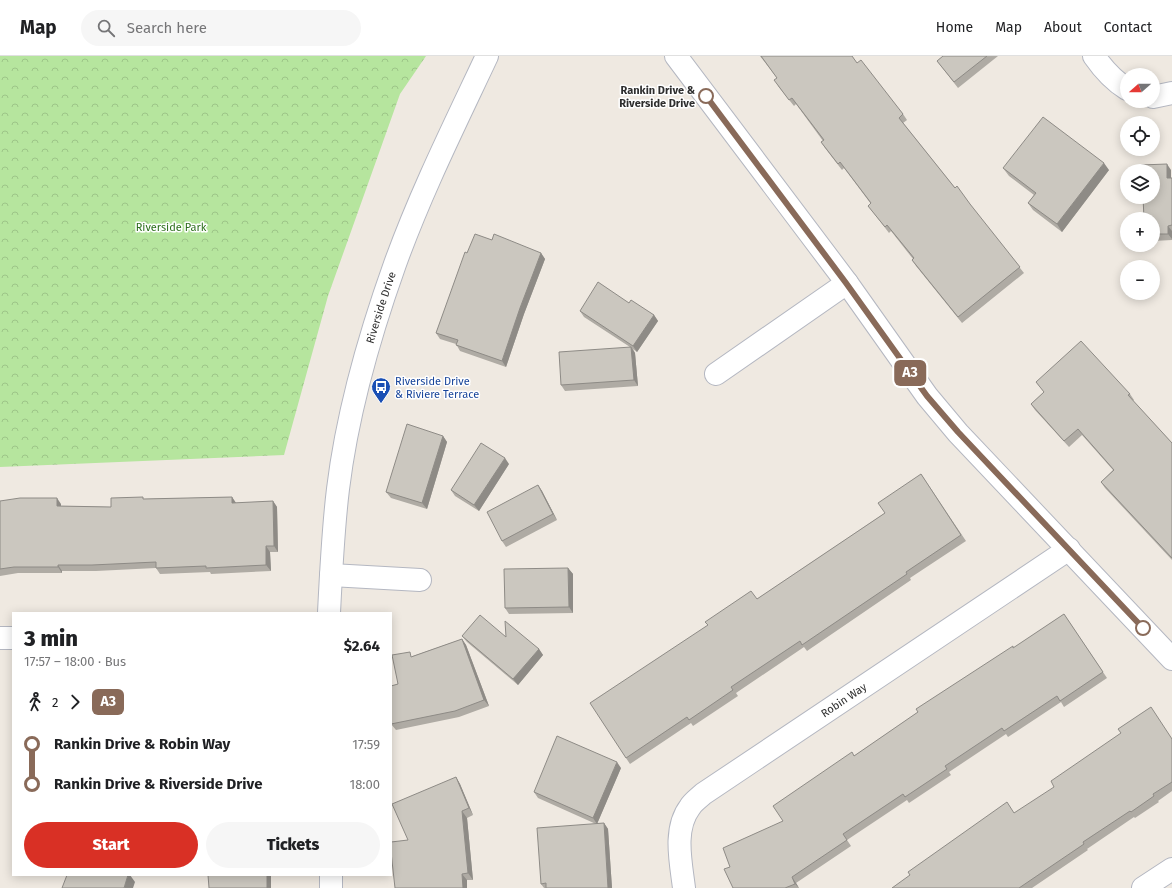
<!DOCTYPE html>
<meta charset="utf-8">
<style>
body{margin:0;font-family:"Fira Sans",sans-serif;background:#f6f6f6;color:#202124;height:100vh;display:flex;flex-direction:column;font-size:15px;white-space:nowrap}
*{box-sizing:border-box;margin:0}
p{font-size:13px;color:#757577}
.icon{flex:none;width:22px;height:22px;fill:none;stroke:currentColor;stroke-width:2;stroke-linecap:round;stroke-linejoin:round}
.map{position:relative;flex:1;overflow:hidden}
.drawer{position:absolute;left:12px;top:556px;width:380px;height:264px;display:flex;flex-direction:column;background:#fff;border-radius:0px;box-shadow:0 2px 10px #0003}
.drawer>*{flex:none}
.badge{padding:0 8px;border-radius:6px;font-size:14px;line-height:26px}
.needle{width:26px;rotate:249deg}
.controls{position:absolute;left:1120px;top:12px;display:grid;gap:8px}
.controls a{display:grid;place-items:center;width:40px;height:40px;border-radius:50%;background:#fff;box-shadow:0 2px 10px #0003;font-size:20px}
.map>.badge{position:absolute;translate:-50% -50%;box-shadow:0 0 0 2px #fff}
.legs{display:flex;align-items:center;gap:6px;height:44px;padding:0 12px;font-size:13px}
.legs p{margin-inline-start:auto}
.summary{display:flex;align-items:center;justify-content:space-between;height:68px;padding:0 12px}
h1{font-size:22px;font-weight:800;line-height:30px}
.primary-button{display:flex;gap:8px;margin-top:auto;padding:8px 12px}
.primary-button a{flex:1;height:46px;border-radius:24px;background:#d93025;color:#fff;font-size:16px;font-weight:800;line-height:46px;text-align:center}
.primary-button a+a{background:#f6f6f6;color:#202124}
ul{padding:0 12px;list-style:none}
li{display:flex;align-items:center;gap:14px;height:40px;font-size:15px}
li i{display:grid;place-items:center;width:6px;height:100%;margin:0 5px;background:currentColor}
li i::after{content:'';width:10px;height:10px;margin:-5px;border:3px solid;border-radius:50%;background:#fff}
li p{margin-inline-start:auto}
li:first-child i{background:linear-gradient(#0000 50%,currentColor 0)}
li:last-child i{background:linear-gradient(currentColor 50%,#0000 0)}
header{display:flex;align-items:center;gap:24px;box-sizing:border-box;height:56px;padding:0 20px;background:#fff;border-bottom:1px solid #e0e0e0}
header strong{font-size:19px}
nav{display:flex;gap:22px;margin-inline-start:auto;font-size:14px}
.search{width:280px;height:36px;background:#f6f6f6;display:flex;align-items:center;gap:10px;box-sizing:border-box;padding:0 14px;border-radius:22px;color:#757577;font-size:15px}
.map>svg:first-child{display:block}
</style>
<header>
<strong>Map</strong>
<div class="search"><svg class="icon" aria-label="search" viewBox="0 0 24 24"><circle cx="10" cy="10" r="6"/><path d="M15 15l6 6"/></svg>Search here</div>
<nav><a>Home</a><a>Map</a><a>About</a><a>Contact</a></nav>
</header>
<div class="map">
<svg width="1172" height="832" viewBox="0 0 1172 832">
<defs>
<pattern id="park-crowns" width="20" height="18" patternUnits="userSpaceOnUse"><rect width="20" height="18" fill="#b6e59e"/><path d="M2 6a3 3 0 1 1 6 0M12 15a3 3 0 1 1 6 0" fill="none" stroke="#9dc588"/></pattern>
</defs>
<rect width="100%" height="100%" fill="#efe9e1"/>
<!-- park -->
<path fill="url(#park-crowns)" d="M 0,0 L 426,0 L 400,38 L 328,240 L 284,399 L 0,411 Z"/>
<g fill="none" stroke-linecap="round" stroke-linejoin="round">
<defs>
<g id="minor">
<path d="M 676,0 L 847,227 L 927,340 L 958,377 L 1172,603"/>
<path d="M 1094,0 C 1103,13 1114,25 1127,33"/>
<path d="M 1153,41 L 1172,37"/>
<path d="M 716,318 L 847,227"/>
<path d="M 331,519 L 420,524"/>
<path id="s1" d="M 329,557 C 331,516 333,474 338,433 C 347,359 370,278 395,208 C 421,136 455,68 487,0"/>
<path d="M 0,582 L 13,582"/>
<path d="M 331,819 L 331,832"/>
<path id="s2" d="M 684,832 C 681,807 673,773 690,751 C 693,746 699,742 703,738 L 1069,493"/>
<path d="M 1143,832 L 1172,813"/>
</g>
</defs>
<!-- minor casing -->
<use href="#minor" stroke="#b4b7c1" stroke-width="24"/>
<!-- minor -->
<use href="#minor" stroke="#fff" stroke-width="22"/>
</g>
<!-- wall -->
<path fill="#afaba4" d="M 760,0 L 852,0 L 857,7 L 903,58 L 907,64 L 903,67 L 955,132 L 970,149 L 1024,217 L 962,267 L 916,210 L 912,204 L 913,203 L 891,175 L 889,177 L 873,156 L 868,150 L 871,148 L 844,112 L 842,114 L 825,92 L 821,86 L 823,85 L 796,48 L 794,50 L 778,30 L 777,22 Z
M 943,0 L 998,0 L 958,32 L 937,5 Z
M 1003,112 L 1109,114 L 1062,176 L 1033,154 L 1028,147 L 1034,139 L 1009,120 Z
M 1171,114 L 1171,122 L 1172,122 L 1172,184 L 1153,185 L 1153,163 Z
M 492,184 L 541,197 L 545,203 L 524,258 L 506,311 L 460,295 L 456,288 L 440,283 L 436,277 L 467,197 Z
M 629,247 L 654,259 L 658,265 L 637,296 L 633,293 L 635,297 L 638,330 L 565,335 L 561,329 L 630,291 L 584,261 L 580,255 Z
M 1036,326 L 1130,338 L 1134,344 L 1133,345 L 1172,387 L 1172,504 L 1105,432 L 1101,426 L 1113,414 L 1082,379 L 1069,391 L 1035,354 L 1031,348 L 1044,336 Z
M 443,380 L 447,386 L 427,453 L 391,442 L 386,436 Z
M 509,408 L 479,455 L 455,440 L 451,434 Z
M 921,418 L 966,485 L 910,522 L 911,524 L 807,595 L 804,591 L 736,637 L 738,640 L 693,670 L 691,667 L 630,708 L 626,702 L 757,543 L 885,457 Z
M 538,429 L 542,435 L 557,464 L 506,491 L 502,485 Z
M 232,441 L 236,447 L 273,445 L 277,451 L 278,496 L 270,496 L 271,515 L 211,518 L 210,516 L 160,518 L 156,512 L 96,515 L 62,515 L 62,517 L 18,517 L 0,520 L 0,445 L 61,448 L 61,450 L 111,451 L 145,443 Z
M 568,512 L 573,518 L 573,557 L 509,558 L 505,552 Z
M 1064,558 L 1107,622 L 1064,651 L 1061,646 L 1008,681 L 1006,678 L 949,716 L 951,719 L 909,747 L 907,744 L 847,784 L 851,790 L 796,827 L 799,832 L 733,832 L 730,811 L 783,765 L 854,700 Z
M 462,580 L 506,581 L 539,593 L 543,599 L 518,629 L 467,586 Z
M 462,583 L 466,589 L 489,650 L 459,661 L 396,674 L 391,668 L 398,628 L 413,600 Z
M 1172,682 L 1172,735 L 1158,745 L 1159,746 L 1135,762 L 1134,761 L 1087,793 L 1088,794 L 1032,832 L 892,832 L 1014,757 Z
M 621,712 L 597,768 L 604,767 L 608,773 L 612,832 L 544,832 L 541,828 L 596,768 L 538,742 L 534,736 Z
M 456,721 L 460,728 L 473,759 L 467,762 L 473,824 L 467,824 L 467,832 L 395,832 L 408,784 Z"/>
<!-- shaded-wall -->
<path fill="#8e8b86" d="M 1104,107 L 1109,114 L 1062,176 L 1057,168 Z
M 1167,108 L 1171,114 L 1171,128 L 1167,122 Z
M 1168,170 L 1172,175 L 1172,183 L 1168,178 Z
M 541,197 L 545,203 L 524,258 L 506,311 L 502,305 L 520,252 Z
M 654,259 L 658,265 L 637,296 L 633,290 Z
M 631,291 L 635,297 L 638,330 L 634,324 Z
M 443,380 L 447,386 L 427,453 L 422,447 Z
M 505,402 L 509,408 L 479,455 L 474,449 Z
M 538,429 L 542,435 L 557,464 L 553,458 Z
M 232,441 L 236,447 L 232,447 Z
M 57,442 L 61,448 L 61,456 L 57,450 Z
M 273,445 L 277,451 L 278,496 L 274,490 Z
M 266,490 L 270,496 L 271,515 L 266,509 Z
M 58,509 L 62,515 L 62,517 L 58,511 Z
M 568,512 L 573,518 L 573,557 L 569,551 Z
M 462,583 L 466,589 L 489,650 L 484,644 Z
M 539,593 L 543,599 L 518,629 L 513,623 Z
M 617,706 L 621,712 L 597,768 L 593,762 Z
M 456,721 L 460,728 L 473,759 L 469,752 Z
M 462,755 L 467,762 L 473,824 L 468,817 Z
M 604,767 L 608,773 L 612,832 L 608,832 Z
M 462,818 L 467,824 L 467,832 L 463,832 Z
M 128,819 L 130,819 L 135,826 L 133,832 L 124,832 Z
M 267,819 L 271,819 L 271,832 L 267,832 Z
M 792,821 L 796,827 L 799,832 L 795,828 Z"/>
<!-- building -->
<path fill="#cbc7bf" stroke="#8e8b86" d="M 761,0 L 852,0 L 857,7 L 861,4 L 903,58 L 899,62 L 955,132 L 957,130 L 970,148 L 1020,211 L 958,261 L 912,204 L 914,202 L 887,169 L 885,171 L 868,150 L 871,147 L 840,106 L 838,108 L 821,86 L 824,84 L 792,42 L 789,44 L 774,24 L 777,22 Z
M 943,0 L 987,0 L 954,26 L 937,5 Z
M 1043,61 L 1104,107 L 1057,168 L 1028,147 L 1036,137 L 1003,112 Z
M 1167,108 L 1167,122 L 1172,122 L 1172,169 L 1168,170 L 1168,178 L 1153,178 L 1153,163 L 1144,163 L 1143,141 L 1153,141 L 1153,115 L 1141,115 L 1141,109 Z
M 475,178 L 492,184 L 494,178 L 541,197 L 520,252 L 502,305 L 456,289 L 458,284 L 436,277 L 465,196 L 467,197 Z
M 598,226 L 629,247 L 631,244 L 654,259 L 633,290 L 580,255 Z
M 1081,285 L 1130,338 L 1128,339 L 1172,387 L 1172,502 L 1101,426 L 1114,414 L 1078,373 L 1064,385 L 1031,348 L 1044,336 L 1036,326 Z
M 631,291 L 634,324 L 561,329 L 559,296 Z
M 407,368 L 443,380 L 422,447 L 386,436 Z
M 481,387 L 505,402 L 474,449 L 451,434 Z
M 921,418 L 961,479 L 906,516 L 907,518 L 802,589 L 800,585 L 731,631 L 733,634 L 689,664 L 687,661 L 626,702 L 590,647 L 708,569 L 705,566 L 751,535 L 757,543 L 885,457 L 878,447 Z
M 538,429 L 553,458 L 502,485 L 487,456 Z
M 143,441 L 143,443 L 232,441 L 232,447 L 273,445 L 274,490 L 266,490 L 266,509 L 206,512 L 206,510 L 156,512 L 156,506 L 92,509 L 58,509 L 58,511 L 14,511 L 0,513 L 0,445 L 20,442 L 57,442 L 57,450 L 111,451 L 111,442 Z
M 568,512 L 569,551 L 505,552 L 504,513 Z
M 1064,558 L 1103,616 L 1060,645 L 1057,640 L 1004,675 L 1002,672 L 945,710 L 947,713 L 905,741 L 903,738 L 843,778 L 847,784 L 792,821 L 795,828 L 785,832 L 733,832 L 724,813 L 730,811 L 723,792 L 783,765 L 773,750 L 852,696 L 854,700 L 918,656 L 916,653 L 1013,590 L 1013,592 Z
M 480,559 L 506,581 L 505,565 L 539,593 L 513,623 L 462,580 Z
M 462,583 L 484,644 L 455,655 L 391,668 L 391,630 L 398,628 L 392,599 L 410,596 L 411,601 Z
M 1151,651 L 1172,683 L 1172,726 L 1153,738 L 1154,740 L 1131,756 L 1130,755 L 1083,786 L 1084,788 L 1019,832 L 892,832 L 910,819 L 908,816 L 1007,746 L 1014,757 L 1054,731 L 1051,725 L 1121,677 L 1118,673 Z
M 557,680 L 617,706 L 593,762 L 534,736 Z
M 456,721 L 469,752 L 462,755 L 468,817 L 462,818 L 463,832 L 395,832 L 391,796 L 391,786 L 408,784 L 392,748 Z
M 604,767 L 608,832 L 546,832 L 546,827 L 541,828 L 537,772 Z
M 67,819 L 128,819 L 124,832 L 62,832 Z
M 208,819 L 267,819 L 267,832 L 209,832 Z"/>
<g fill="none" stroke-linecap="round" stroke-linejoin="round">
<defs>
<path id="line-1" d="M 706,40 L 846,227 L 927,340 L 958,376 L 1143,572"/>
</defs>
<!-- line-1 casing -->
<use href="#line-1" stroke="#fff" stroke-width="9"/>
<!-- line-1 -->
<use href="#line-1" stroke="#896a59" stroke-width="6"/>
</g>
<!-- icons -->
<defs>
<symbol id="bus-pin" viewBox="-11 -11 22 30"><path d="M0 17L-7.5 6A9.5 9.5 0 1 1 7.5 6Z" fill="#1a4fb4" stroke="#fff"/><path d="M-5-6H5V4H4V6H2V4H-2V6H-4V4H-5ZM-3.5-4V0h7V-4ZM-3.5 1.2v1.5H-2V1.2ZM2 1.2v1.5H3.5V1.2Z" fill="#fff"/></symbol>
</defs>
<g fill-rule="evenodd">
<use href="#bus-pin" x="370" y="320" width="22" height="30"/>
</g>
<!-- markers -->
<g fill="#fff" stroke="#896a59" stroke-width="2">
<circle cx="706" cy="40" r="7"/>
<circle cx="1143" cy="572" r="7"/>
</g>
<g text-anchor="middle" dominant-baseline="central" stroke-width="3" stroke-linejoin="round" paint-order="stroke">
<!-- stop labels -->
<g font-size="11" font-weight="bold" fill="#2e2e2e" stroke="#fff" text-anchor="end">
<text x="695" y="34">Rankin Drive &amp;<tspan x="695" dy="13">Riverside Drive</tspan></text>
</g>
<!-- park labels -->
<g font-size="11" fill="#2c6e1b" stroke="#fff">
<text x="171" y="171">Riverside Park</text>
</g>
<!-- street labels -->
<g font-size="11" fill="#2e2e2e" stroke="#fff">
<text stroke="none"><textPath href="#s1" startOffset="311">Riverside Drive</textPath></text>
<text stroke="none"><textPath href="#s2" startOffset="271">Robin Way</textPath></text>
</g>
<!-- transit labels -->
<g font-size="11" fill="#164399" stroke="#fff" text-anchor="start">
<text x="395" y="325">Riverside Drive<tspan x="395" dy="13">&amp; Riviere Terrace</tspan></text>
</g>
</g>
</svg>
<div class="controls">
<a><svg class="needle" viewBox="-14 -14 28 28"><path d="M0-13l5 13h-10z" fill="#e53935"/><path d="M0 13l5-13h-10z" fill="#757577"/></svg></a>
<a><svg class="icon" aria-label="locate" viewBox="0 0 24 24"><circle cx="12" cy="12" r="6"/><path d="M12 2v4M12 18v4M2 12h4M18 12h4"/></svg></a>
<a><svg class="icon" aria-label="layers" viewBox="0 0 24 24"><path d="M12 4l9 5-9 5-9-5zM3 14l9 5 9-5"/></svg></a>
<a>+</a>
<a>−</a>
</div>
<b class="badge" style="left:910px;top:317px;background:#896a59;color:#fff">A3</b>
<section class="drawer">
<div class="summary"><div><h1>3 min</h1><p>17:57 – 18:00 · Bus</p></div><b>$2.64</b></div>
<div class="legs"><svg class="icon" aria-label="walk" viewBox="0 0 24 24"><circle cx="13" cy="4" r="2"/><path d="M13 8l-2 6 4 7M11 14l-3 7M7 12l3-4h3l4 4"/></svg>2<svg class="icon" aria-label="forward" viewBox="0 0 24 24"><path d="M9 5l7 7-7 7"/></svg><b class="badge" style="background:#896a59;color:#fff">A3</b></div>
<ul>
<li><i style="color:#896a59"></i><b>Rankin Drive &amp; Robin Way</b><p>17:59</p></li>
<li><i style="color:#896a59"></i><b>Rankin Drive &amp; Riverside Drive</b><p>18:00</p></li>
</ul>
<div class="primary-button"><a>Start</a><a>Tickets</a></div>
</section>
</div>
